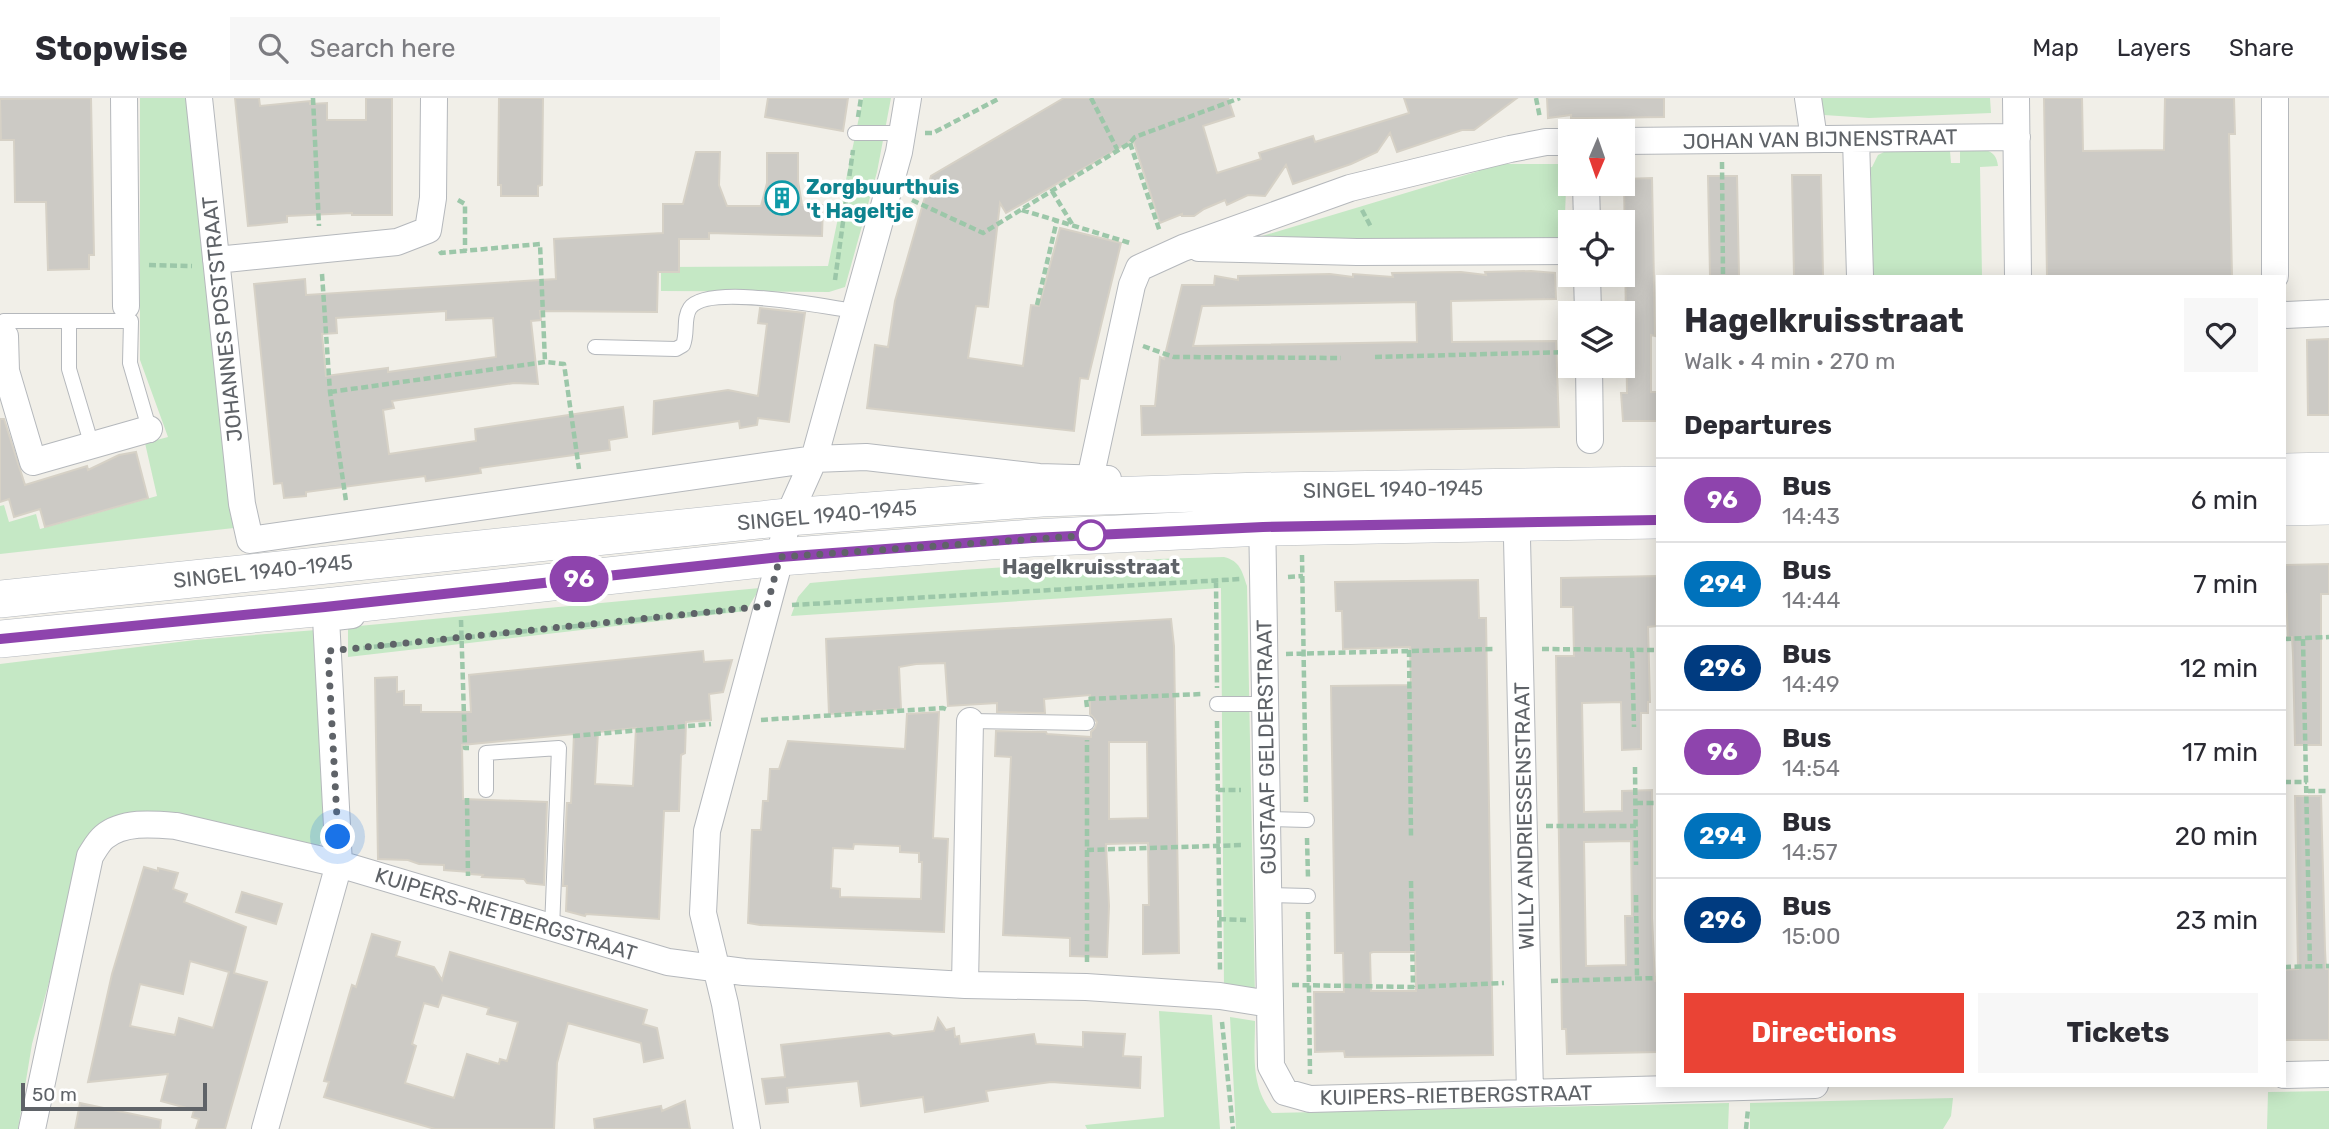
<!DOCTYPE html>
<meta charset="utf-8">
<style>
body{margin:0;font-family:Rubik,sans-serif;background:#f7f7f7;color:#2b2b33;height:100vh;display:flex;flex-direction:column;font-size:26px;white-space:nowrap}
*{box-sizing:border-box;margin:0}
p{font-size:23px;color:#7c7c81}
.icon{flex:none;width:38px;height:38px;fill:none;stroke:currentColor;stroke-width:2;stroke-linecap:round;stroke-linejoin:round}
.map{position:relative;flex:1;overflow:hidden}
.sheet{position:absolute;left:1656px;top:177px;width:630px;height:812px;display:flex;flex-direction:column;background:#fff;border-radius:0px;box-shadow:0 4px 18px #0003}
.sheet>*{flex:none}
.badge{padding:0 14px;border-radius:23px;font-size:24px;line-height:46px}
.needle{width:46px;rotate:182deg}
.controls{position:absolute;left:1558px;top:21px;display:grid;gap:14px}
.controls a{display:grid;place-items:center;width:77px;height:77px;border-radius:0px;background:#fff;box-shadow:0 4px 18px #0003;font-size:35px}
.scale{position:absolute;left:21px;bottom:18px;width:186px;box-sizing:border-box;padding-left:7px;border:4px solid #5f6368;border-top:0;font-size:19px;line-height:24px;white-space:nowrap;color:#5f6368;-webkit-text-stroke:5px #fff;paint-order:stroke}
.you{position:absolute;width:35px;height:35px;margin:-18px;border:5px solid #fff;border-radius:50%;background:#1a73e8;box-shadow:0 0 0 10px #1a73e833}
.map>.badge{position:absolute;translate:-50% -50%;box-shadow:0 0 0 4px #fff}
h2{padding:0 28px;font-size:26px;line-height:63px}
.round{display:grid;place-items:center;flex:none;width:74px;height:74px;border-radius:0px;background:#f7f7f7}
.headline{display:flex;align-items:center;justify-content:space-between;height:119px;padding:0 28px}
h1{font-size:33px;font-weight:700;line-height:52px}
.cta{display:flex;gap:14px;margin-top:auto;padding:14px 28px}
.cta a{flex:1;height:80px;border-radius:0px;background:#ea4335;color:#fff;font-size:28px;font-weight:700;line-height:80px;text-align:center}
.cta a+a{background:#f7f7f7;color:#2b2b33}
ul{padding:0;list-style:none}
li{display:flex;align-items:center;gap:21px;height:84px;padding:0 28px;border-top:2px solid #e1e1e2}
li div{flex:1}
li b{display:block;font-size:26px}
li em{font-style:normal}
li .badge{min-width:77px;font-weight:700;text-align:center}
header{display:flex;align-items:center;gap:42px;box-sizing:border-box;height:98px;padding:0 35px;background:#fff;border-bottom:2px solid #e1e1e2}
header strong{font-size:33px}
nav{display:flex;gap:38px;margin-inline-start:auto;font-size:24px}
.search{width:490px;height:63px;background:#f7f7f7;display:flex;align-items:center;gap:18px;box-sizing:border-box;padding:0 24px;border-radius:0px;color:#7c7c81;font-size:26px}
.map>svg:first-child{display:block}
</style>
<header>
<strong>Stopwise</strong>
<div class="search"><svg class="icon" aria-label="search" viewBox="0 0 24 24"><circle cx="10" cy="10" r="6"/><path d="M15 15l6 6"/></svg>Search here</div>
<nav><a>Map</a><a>Layers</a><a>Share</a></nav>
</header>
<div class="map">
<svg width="2329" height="1031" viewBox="0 0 2329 1031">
<rect width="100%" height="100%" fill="#f1efe8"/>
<!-- green -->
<path fill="#c5e8c5" d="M 140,0 L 186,0 L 234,430 L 0,456 L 0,408 L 4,407 L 9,424 L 36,416 L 40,431 L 157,398 L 145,345 L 168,339 L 140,262 Z
M 863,0 L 891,0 L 877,74 L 845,189 L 829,194 L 661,193 L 661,169 L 828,168 Z
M 1821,0 L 1990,0 L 1991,15 L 1869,20 L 1824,17 Z
M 1984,52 C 1993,53 1997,59 1998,68 L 1980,69 L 1982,178 L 1871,178 L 1867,70 L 1872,69 L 1878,57 L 1884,54 L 1950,53 L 1951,65 L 1960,65 L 1960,53 Z
M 1479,66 L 1567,66 L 1564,141 L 1229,148 L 1479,73 Z
M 1224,459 C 1240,463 1242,473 1247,488 L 1255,899 L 1224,892 L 1221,490 L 791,518 L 798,499 L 810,485 C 948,472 1086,462 1224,459 Z
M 760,490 L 746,513 L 348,559 L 348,529 Z
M 316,532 L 327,729 L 324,740 L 318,749 L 152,720 L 82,764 L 32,946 L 18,1031 L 0,1031 L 0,566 L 195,542 Z
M 1159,913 L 1212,917 L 1220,1031 L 1087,1031 L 1085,1027 L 1164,1019 Z
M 1230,919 L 1255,923 C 1255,957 1250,986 1272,1015 L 1729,1005 L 1728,1031 L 1236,1031 Z
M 2329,993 L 2329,1031 L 2267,1031 L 2268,994 Z
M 1953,1000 L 1951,1018 L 1943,1031 L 1750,1031 L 1750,1005 Z"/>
<!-- building -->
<path fill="#cccac5" stroke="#d6d1c6" stroke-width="2" fill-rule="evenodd" d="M 91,0 L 94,157 L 89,157 L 89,171 L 48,172 L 46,104 L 15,104 L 14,42 L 1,42 L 0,1 Z
M 235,0 L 259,0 L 260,8 L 310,3 L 310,6 L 327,5 L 327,22 L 366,22 L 366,0 L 392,0 L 392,117 L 352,117 L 352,115 L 287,118 L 287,124 L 248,128 Z
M 499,0 L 543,0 L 542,87 L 538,88 L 538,98 L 501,98 L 501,87 L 498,87 Z
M 768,0 L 848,0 L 843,33 L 765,19 Z
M 1064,0 L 1228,0 L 1234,18 L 1203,28 L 1217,75 L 1261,61 L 1259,55 L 1313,38 L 1315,44 L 1409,15 L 1404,0 L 1517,0 L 1474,32 L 1462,32 L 1397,54 L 1390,35 L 1377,54 L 1351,66 L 1293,86 L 1286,67 L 1265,98 L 1248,97 L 1227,107 L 1225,102 L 1204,111 L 1194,118 L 1182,118 L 1182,116 L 1160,125 L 1133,42 L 1006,115 L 1000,105 L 988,209 L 976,208 L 968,260 L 1023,268 L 1031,207 L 1039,208 L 1060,130 L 1121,145 L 1088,281 L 1080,280 L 1074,333 L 867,310 L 875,247 L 888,249 L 895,203 L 931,78 Z
M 1547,0 L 1664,0 L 1664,19 L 1586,20 L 1571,20 L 1571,17 L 1548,20 Z
M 2044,0 L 2082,0 L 2083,53 L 2164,52 L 2165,0 L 2234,0 L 2235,36 L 2229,36 L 2232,178 L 2047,178 Z
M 696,54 L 720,54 L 719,87 L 727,108 L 761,108 L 767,85 L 767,55 L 798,55 L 798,83 L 802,107 L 823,107 L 822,138 L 709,135 L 709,141 L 679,141 L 679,174 L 658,174 L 657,214 L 540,213 L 541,222 L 531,223 L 538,286 L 514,285 L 392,303 L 394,310 L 383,312 L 389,356 L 476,343 L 475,331 L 623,309 L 627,339 L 609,342 L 610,352 L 480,370 L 481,375 L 426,383 L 425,378 L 306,394 L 306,398 L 284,400 L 282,385 L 274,386 L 254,186 L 305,181 L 306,197 L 556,181 L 554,141 L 663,135 L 663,106 L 683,106 ZM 446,213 L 446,222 L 493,220 L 496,259 L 388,274 L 388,270 L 326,278 L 322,236 L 337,235 L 336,220 Z
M 1792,77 L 1821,77 L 1823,178 L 1794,178 Z
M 1708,78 L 1737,78 L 1739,178 L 1710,178 Z
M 1652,80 L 1655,238 L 1651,237 L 1651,294 L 1657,294 L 1657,323 L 1623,323 L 1621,295 L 1627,295 L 1624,81 Z
M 1531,173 L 1555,175 L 1556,201 L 1451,203 L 1452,244 L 1556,243 L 1559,329 L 1142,337 L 1141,308 L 1155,308 L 1160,259 L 1164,261 L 1182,187 L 1214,187 L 1215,178 L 1238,182 L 1238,178 L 1330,176 L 1353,179 L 1353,176 L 1393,179 L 1392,175 L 1461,174 L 1486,177 L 1485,174 ZM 1416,204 L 1417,244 L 1193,248 L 1202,208 Z
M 760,210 L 805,215 L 789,324 L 758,320 L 757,327 L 740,330 L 739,323 L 653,336 L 654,303 L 728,292 L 758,298 L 767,226 L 758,225 Z
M 2329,241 L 2329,317 L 2308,317 L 2307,242 Z
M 0,321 L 4,321 L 25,387 L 87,368 L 88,372 L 119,357 L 136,354 L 148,400 L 45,429 L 40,411 L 14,419 L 9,401 L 0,404 Z
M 2329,466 L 2329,496 L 2321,496 L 2321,647 L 2295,647 L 2293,557 L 2292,539 L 2288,539 L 2286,496 L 2284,496 L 2284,467 Z
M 1657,478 L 1656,528 L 1648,529 L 1650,604 L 1648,604 L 1648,615 L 1641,615 L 1641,651 L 1622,652 L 1621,604 L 1582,605 L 1584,714 L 1622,713 L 1622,693 L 1652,692 L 1652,820 L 1655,883 L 1657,883 L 1657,954 L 1567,956 L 1566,931 L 1562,931 L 1556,558 L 1574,558 L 1573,509 L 1561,509 L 1561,480 ZM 1631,743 L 1632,818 L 1625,818 L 1626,867 L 1586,868 L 1584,744 Z
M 1478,482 L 1479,520 L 1486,520 L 1493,957 L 1345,959 L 1344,953 L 1315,954 L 1314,894 L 1344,894 L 1343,855 L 1335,855 L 1331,588 L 1411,587 L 1410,549 L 1343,551 L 1342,513 L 1336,513 L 1335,484 ZM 1373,854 L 1415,854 L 1416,893 L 1371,893 L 1370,855 Z
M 1171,521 L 1174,548 L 1179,855 L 1143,856 L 1143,807 L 1149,807 L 1148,745 L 1106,746 L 1109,808 L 1107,859 L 1070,858 L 1070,840 L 1003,837 L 1011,659 L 995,658 L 996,633 L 1046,634 L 1047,636 L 1091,639 L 1091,634 L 1095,630 L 1097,624 L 1090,616 L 1090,597 L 1044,601 L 1045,615 L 997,614 L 997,605 L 948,608 L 945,565 L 916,566 L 899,569 L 901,611 L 829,616 L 826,541 ZM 1109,644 L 1147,644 L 1148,720 L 1109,721 Z
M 703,553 L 704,564 L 732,562 L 723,594 L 709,596 L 711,622 L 686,624 L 685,655 L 681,657 L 679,713 L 664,713 L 659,821 L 586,816 L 585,818 L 566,813 L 567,788 L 563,788 L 567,705 L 571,705 L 574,636 L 462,647 L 463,701 L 547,704 L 544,787 L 527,785 L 524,781 L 482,779 L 483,777 L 470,776 L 470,774 L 444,772 L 444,767 L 419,766 L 408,762 L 378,761 L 375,580 L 397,579 L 397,594 L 404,593 L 404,607 L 421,607 L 421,614 L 471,614 L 469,577 ZM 636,630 L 633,688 L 595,686 L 598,634 Z
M 939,614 L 933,740 L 948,741 L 944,834 L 760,827 L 748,825 L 752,732 L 761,732 L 763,703 L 768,703 L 770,671 L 779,671 L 788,643 L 905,651 L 907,616 ZM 854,746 L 900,748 L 900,754 L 919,755 L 919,764 L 922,764 L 921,801 L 840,799 L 840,791 L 831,790 L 833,750 L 853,751 Z
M 2295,698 L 2321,698 L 2325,852 L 2326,871 L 2329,871 L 2329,942 L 2284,942 L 2284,872 L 2298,871 Z
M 144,769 L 158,773 L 158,770 L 178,775 L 173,791 L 187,796 L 184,804 L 246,829 L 234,875 L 267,884 L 225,1031 L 196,1031 L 199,1021 L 192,1019 L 194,1012 L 161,1003 L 168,976 L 88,984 L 112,876 ZM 190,863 L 229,874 L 213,930 L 179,920 L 175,937 L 130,928 L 140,886 L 183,896 Z
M 242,794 L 282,806 L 276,826 L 236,814 Z
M 372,836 L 400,844 L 396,858 L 434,869 L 442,882 L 450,854 L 647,912 L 643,926 L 657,930 L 663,960 L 644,964 L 641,945 L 568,925 L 557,965 L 554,1031 L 435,1031 L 324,999 L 329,984 L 324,983 L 352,887 L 356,889 ZM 442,897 L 489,910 L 487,916 L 518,924 L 507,963 L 500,961 L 499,966 L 467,956 L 454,1000 L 405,985 L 416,948 L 412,946 L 424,905 L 438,909 Z
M 938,920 L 946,932 L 954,930 L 955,939 L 959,938 L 960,946 L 1034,936 L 1036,946 L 1083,949 L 1083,934 L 1125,936 L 1123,958 L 1141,959 L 1140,990 L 1051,984 L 986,993 L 988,1003 L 925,1014 L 923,999 L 861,1008 L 858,983 L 787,990 L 788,1004 L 766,1006 L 762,981 L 785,979 L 781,947 L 889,935 L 893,938 L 934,933 Z
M 685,1003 L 690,1031 L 595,1031 L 594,1021 L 661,1008 L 662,1013 Z
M 80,1005 L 161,1022 L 160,1031 L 75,1031 Z"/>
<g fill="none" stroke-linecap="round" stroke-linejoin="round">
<defs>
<path id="lane" d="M 855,35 L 902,35
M 69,224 L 69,271 L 92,348
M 5,238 L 4,223 L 131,223 L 130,265 L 151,337
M 595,249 L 676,251 L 683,247 C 688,235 683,220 690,210 C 708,185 825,209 855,213
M 1217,606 L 1265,606
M 970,623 L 1087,625
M 486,692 L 486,655 L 559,650 L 552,831
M 1267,721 L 1307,722
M 1268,797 L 1308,798"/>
<path id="street" d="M 124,0 L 126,208
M 199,0 L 242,406 L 250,442 L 814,361 L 866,359 L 1039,379 L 1108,381
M 1808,0 L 1814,41
M 2016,0 L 2018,178
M 2275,0 L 2275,178
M 1856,41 L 1860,178
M 1622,43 L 2017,39
M 1586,86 L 1587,124
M 1199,150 L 1357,154 L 1570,153
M 216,162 L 397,144 L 428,132 L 433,100 L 434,0
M 1587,177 L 1588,215
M 2284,217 L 2329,215
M 0,238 L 5,238 L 6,273 L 33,364 L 149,331
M 1589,268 L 1590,342
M 1090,381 L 1132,187 L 1139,170 L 1183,150 L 1350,90 L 1510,51 L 1546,44 L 1570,44
M 1262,414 L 1270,906
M 1517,441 L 1530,995
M 965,887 L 970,623
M 2284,977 L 2329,976
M 32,1031 L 90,758 C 94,752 98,744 104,739 C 123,723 153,726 176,728 L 339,766 L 668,864 L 744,874 L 965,887 L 1086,889 L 1220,898 L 1270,906 L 1271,968 L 1285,994 L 1310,1001 L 1815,987
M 265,1031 L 339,766 L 326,520 L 352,517
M 747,1031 L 725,906 L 703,815 L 707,733 L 776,476 L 788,419 L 814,361 L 899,54 L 908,0"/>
<path id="secondary" d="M 2284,374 L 2329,373
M 2284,409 L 2329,408
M 0,501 L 788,419 L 1042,400 L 1262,393 L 1657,387
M 0,541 L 325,509 L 780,459 L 1032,440 L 1263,429 L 1657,422"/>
</defs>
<!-- lane casing -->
<use href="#lane" stroke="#b5b8bc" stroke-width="16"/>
<!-- street casing -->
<use href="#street" stroke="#b5b8bc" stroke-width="28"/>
<!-- secondary casing -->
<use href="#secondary" stroke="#b6babf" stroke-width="38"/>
<!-- path -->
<path stroke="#9cc7a9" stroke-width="4.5" stroke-dasharray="7 3.5" stroke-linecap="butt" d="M 313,0 L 319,128
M 1091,0 L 1117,51
M 1536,0 L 1540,20
M 858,19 L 861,0
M 925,35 L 933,35 L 1000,0
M 1130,45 L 1160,134
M 1722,64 L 1723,178
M 1052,93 L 1072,126
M 458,102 L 465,106 L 465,153
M 912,102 L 983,135 L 1130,45 L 1135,39 L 1240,0
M 1022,112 L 1130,145
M 1362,112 L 1371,129
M 440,153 L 441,155 L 540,146 L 545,264
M 149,167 L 192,168
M 322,176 L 330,294 L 346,403
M 835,182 L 853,52
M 1037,207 L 1057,122
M 1143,248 L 1174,259 L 1341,260
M 1375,259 L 1569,254
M 330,294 L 545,264 L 564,266 L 579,371
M 1302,457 L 1306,704
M 1288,479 L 1303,478
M 1216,483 L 1217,590
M 792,507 L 1241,481
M 461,522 L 465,650 L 469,650
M 2284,541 L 2329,539
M 2303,541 L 2310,869
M 353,551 L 741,511
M 1542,551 L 1657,552
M 1409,552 L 1411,739
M 1632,553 L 1634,629
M 1286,556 L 1495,551
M 1087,609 L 1086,601 L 1203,596
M 761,622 L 943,610 L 948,612
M 1217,623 L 1220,873
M 573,638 L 711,626
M 1635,669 L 1636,767
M 2284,684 L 2307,684
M 1218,692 L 1241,692
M 2308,693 L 2329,693
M 467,700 L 468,778
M 1636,705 L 1657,705
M 1546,728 L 1636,728
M 1307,740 L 1308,780
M 1087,752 L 1244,747
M 1411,783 L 1413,889
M 1636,797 L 1637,880
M 1308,814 L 1310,976
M 1219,821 L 1246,822
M 1087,864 L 1087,642
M 2284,869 L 2329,868
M 1551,883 L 1657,880
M 1292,887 L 1413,889 L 1504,885
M 1222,924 L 1233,1031
M 1746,1031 L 1748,1011"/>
<!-- lane -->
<use href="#lane" stroke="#fff" stroke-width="14"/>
<!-- street -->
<use href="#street" stroke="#fff" stroke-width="26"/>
<!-- secondary -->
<use href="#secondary" stroke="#fff" stroke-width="37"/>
</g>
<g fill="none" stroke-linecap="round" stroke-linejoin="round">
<defs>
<path id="line" d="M 0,541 L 325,509 L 780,459 L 1032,440 L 1263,429 L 1657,422"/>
</defs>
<!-- line casing -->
<use href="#line" stroke="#fff" stroke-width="16"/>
<!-- line -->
<use href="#line" stroke="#8e44ad" stroke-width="10"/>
<!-- walk -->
<path stroke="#5f6368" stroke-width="7" stroke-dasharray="0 12.6" d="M 338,739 L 328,553 L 767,508 L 780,459 L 1091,437"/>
</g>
<!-- icons -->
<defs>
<symbol id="building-ring" viewBox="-11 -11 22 22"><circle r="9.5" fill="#fff" stroke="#0f9aa8" stroke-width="1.5"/><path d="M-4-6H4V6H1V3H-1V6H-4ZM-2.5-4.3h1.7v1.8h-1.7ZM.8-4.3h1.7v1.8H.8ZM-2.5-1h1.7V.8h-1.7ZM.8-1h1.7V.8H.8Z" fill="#0f9aa8"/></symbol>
</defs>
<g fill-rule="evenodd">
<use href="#building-ring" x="763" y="81" width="38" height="38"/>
</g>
<!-- markers -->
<circle fill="#fff" stroke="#8e44ad" stroke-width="3.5" cx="1091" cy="437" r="14"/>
<g text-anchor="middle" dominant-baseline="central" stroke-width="7" stroke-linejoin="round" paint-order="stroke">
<!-- street labels -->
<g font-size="21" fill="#5f6368" stroke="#fff">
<text transform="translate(1820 41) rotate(-1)">JOHAN VAN BIJNENSTRAAT</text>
<text transform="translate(222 221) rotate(-96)">JOHANNES POSTSTRAAT</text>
<text transform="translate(1393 391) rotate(-1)">SINGEL 1940-1945</text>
<text transform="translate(827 417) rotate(-5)">SINGEL 1940-1945</text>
<text transform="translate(263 473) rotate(-6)">SINGEL 1940-1945</text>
<text transform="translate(1266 649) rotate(-91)">GUSTAAF GELDERSTRAAT</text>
<text transform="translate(1524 718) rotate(-91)">WILLY ANDRIESSENSTRAAT</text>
<text transform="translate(506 816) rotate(17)">KUIPERS-RIETBERGSTRAAT</text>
<text transform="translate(1456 997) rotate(-1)">KUIPERS-RIETBERGSTRAAT</text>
</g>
<!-- culture labels -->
<g font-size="21" font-weight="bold" fill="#0d838f" stroke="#fff" text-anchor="start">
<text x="806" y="88">Zorgbuurthuis<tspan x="806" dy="24">'t Hageltje</tspan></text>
</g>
<!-- stop labels -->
<g font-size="21" font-weight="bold" fill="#5f6368" stroke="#fff">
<text x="1091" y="468">Hagelkruisstraat</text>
</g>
</g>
</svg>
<div class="controls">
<a><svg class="needle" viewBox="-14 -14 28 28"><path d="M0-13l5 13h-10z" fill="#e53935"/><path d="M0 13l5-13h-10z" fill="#7c7c81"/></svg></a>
<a><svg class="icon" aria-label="locate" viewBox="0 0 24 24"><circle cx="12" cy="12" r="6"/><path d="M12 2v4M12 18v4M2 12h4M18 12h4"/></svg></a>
<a><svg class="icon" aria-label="layers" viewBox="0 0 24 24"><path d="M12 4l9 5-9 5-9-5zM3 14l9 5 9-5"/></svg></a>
</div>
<div class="scale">50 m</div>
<div class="you" style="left:338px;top:739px"></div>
<b class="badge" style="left:579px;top:481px;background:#8e44ad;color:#fff">96</b>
<section class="sheet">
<div class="headline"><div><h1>Hagelkruisstraat</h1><p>Walk · 4 min · 270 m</p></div><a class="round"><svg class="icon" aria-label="heart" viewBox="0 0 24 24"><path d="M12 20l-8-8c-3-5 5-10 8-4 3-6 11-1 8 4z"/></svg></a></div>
<h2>Departures</h2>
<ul>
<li><span class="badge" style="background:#8e44ad;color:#fff">96</span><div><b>Bus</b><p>14:43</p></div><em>6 min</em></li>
<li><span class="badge" style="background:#0072bc;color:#fff">294</span><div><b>Bus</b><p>14:44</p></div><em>7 min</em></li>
<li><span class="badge" style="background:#003b80;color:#fff">296</span><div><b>Bus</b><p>14:49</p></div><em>12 min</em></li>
<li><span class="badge" style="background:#8e44ad;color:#fff">96</span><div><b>Bus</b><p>14:54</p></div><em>17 min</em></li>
<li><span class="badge" style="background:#0072bc;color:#fff">294</span><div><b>Bus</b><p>14:57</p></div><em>20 min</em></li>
<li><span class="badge" style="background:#003b80;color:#fff">296</span><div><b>Bus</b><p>15:00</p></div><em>23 min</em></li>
</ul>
<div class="cta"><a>Directions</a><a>Tickets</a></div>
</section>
</div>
